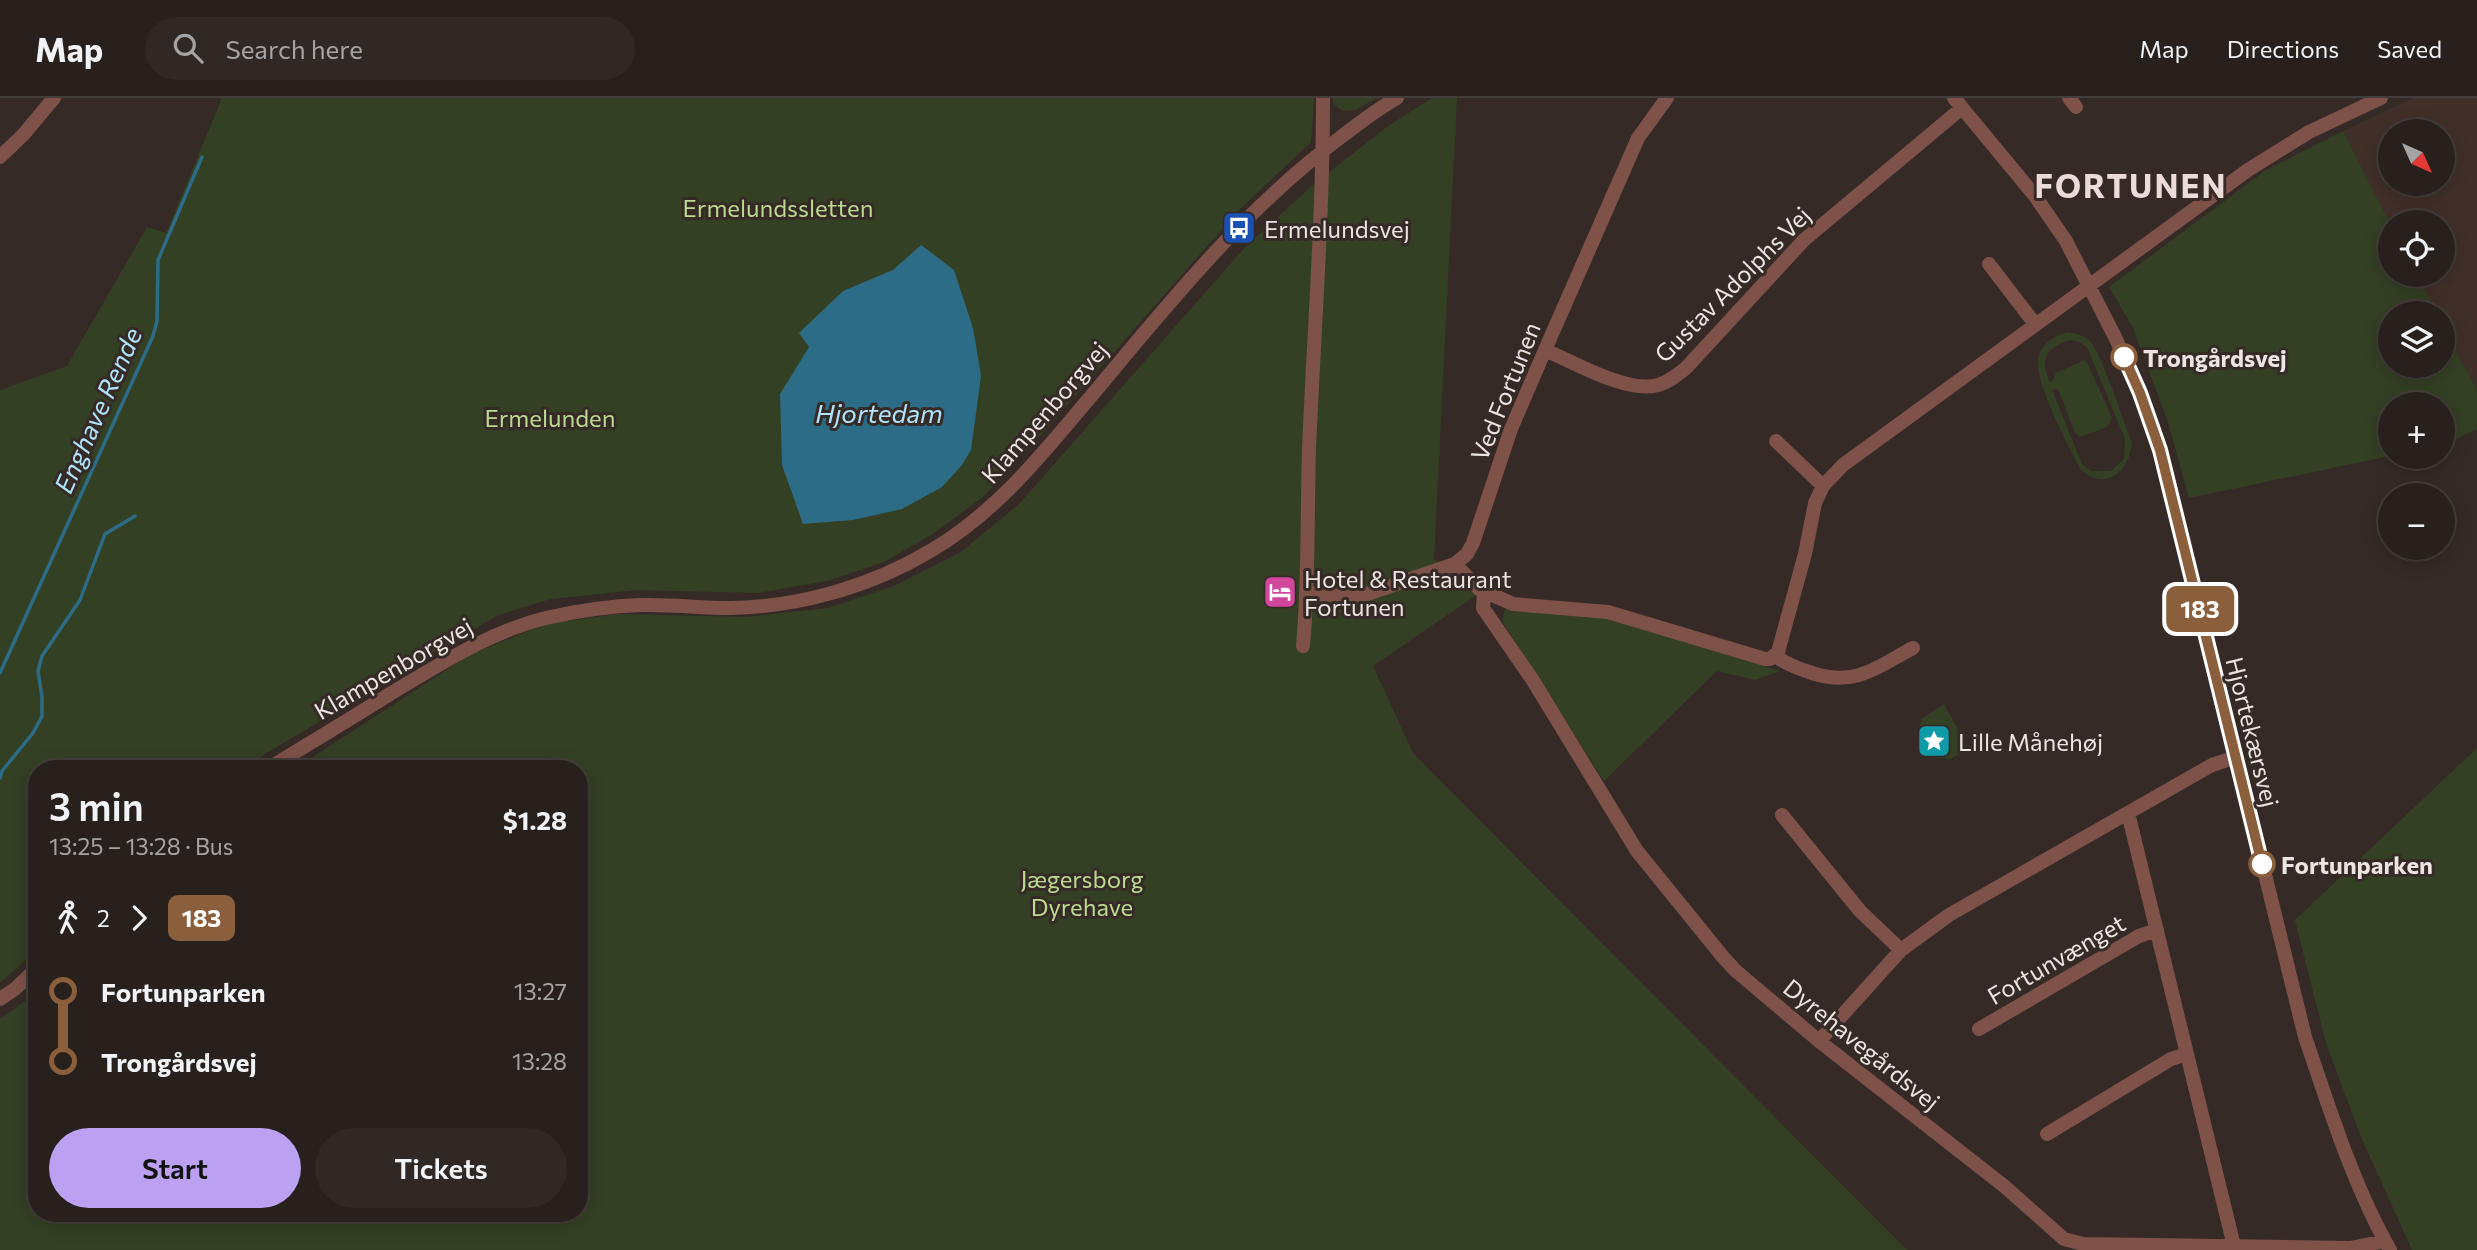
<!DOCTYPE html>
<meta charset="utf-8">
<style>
body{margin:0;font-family:Commissioner,sans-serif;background:#302825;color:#f1f3f6;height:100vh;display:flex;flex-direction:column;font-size:26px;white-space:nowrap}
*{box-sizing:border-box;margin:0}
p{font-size:23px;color:#a5a3a3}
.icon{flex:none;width:38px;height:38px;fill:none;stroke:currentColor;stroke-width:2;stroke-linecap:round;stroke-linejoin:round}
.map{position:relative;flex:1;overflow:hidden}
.details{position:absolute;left:28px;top:662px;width:560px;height:462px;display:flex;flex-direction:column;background:#28201c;border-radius:28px;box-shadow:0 4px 18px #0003,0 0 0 2px #443e3b}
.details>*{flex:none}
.badge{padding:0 14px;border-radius:10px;font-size:24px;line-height:46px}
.needle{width:46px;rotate:135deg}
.fabs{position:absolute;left:2378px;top:21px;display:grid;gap:14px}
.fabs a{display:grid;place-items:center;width:77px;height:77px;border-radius:50%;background:#28201c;box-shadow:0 4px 18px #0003,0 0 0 2px #443e3b;font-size:35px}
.map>.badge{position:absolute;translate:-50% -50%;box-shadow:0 0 0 4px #fff}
.legs{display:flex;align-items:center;gap:10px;height:77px;padding:0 21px;font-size:23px}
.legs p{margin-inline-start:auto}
.summary{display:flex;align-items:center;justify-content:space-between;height:119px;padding:0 21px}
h1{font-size:38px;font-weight:600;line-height:52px}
.action{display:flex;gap:14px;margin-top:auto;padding:14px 21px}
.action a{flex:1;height:80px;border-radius:42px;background:#bca0f2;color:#111;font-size:28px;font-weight:600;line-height:80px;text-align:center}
.action a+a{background:#302825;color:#f1f3f6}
ul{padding:0 21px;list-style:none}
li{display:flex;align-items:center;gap:24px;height:70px;font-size:26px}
li i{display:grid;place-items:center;width:10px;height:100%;margin:0 9px;background:currentColor}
li i::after{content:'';width:18px;height:18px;margin:-9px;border:5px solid;border-radius:50%;background:#28201c}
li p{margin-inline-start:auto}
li:first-child i{background:linear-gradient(#0000 50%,currentColor 0)}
li:last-child i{background:linear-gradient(currentColor 50%,#0000 0)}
header{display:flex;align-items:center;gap:42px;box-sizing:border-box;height:98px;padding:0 35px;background:#28201c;border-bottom:2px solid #443e3b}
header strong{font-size:33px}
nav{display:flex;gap:38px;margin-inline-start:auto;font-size:24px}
.search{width:490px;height:63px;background:#302825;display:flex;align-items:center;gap:18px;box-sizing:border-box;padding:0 24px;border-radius:38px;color:#a5a3a3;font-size:26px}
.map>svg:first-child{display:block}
</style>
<header>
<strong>Map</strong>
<div class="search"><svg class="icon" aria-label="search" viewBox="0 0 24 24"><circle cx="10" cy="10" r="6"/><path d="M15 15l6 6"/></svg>Search here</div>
<nav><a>Map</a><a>Directions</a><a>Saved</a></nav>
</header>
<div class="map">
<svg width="2477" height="1152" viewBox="0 0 2477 1152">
<rect width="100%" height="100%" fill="#352a26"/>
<!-- built -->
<path fill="#413029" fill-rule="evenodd" d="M 2413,0 L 2477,0 L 2477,292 L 2443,227 L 2443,215 L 2437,215 L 2417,177 L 2443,177 L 2443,124 L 2390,125 L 2343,33 ZM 2390,33 L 2443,33 L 2443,86 L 2390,86 Z"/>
<!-- green -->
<path fill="#344024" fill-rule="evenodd" d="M 222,0 L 1314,0 L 1311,44 L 1239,112 L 1034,345 L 982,400 L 931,437 L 884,464 L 827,483 L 758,495 L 637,492 L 551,501 L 498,517 L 242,670 L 37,670 L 37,852 L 0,885 L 0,292 L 67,268 L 147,129 L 166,135 Z
M 1333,0 L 1376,0 L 1356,12 L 1342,13 L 1333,5 Z
M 1432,0 L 1457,0 L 1434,461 L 1481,494 L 1373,568 L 1413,655 L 1907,1152 L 0,1152 L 0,921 L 37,894 L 37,1115 L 579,1115 L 579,670 L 296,670 L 468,558 L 544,526 L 619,516 L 747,519 L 828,510 L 896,487 L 961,454 L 1019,406 L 1247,147 L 1314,86 L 1388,28 Z
M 2343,33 L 2390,125 L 2390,177 L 2417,177 L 2437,215 L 2390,215 L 2390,268 L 2443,268 L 2443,227 L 2477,292 L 2477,331 L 2443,347 L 2443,306 L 2390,306 L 2390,358 L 2189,400 L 2168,324 L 2133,230 L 2109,189 L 2266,72 Z
M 2069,234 C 2076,236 2084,237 2089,242 C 2101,253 2124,325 2132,344 C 2130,373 2106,394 2081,372 C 2069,350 2034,283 2038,261 C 2042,244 2054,238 2069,234 ZM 2071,242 L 2080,244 L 2087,249 L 2125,341 L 2124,361 L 2111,373 L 2091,373 L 2082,366 L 2052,292 L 2058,291 L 2075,335 L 2080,339 L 2107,329 L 2112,320 L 2088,266 L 2084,262 L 2056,275 L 2053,283 L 2050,284 C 2038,263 2048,247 2071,242 Z
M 1505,511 L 1590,515 L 1780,573 L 1755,582 L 1717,573 L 1604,683 L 1502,523 Z
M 1944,606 L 1968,650 L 1951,661 L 1934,659 L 1919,643 L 1921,621 Z
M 2477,650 L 2477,1152 L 2412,1152 L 2361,1039 L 2326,945 L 2295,822 Z"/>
<!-- water -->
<path fill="#2c6c86" d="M 921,147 L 954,172 L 973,230 L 981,278 L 971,352 L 962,367 L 942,389 L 902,411 L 853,422 L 803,426 L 782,367 L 780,296 L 809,249 L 799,235 L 843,193 L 893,172 Z"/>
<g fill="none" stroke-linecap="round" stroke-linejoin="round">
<!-- stream -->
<path stroke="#2c6c86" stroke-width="3.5" d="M 0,575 L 153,238 L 157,223 L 158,162 L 202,59
M 0,680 L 2,673 L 33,635 L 42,618 L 42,599 L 38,573 L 42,558 L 80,502 L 105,436 L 135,418"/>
<!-- minor -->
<path stroke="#7e5249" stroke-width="14" d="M 1954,0 L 2035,98 L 2066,143 L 2116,241 L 2140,295 L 2160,352 L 2177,418 L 2305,939 C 2330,1011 2352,1085 2390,1152
M 2069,0 L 2076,9
M 0,59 L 23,37 L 54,0
M 1989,166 L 2035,226
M 1545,252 C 1573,264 1628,296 1658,287 C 1669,284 1677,277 1686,270 L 1804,142 L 1962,10
M 1776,343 L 1823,388
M 1455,466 L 1479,491 L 1513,506 L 1608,514 L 1765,561 L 1770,561 L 1778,554 L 1805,456 L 1815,405 L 1823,388 L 1843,367 L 2248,72 L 2309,34 L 2381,0
M 1308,495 L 1352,499 L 1367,496 L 1455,466 L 1467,456 L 1473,445 L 1511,331 L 1545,252 L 1638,40 L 1667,0
M 1484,495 L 1483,510 L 1532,581 L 1637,753 L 1723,859 L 1736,873 L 1819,943 L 2004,1088 L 2064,1141 L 2083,1146 L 2350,1150 L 2385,1143
M 1303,548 C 1309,482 1307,417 1309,351 C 1314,234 1323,117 1323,0
M 1775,558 C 1788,567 1800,571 1815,576 C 1857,588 1877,569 1913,550
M 269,670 C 312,644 355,618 398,591 C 445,563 492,533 546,520 C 577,513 609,508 641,507 C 670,506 700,510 730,510 C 800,509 872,488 932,452 C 1000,412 1048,349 1098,290 C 1172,201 1248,108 1341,39 C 1359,25 1377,11 1397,0
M 2128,715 L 2234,1148
M 1782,717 L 1860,813 L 1901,852
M 0,901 L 15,891 L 37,870
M 1979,931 L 2139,838 L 2157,832
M 1819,943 L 1901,852 L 1949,817 L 2212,667 L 2236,659
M 2047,1036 L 2171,961 L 2187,956"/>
</g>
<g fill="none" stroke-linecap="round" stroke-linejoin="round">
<defs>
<path id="line-1" d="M 2124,259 L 2140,295 L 2160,352 L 2262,766"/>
</defs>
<!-- line-1 casing -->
<use href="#line-1" stroke="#fff" stroke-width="16"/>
<!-- line-1 -->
<use href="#line-1" stroke="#8b5e3c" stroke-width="10"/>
</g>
<!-- icons -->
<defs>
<symbol id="bus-square" viewBox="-11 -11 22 22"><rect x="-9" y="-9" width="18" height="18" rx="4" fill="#1a4fb4" stroke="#352a26"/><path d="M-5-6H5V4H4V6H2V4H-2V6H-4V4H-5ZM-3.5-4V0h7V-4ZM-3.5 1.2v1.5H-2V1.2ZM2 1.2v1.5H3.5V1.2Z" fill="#fff"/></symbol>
<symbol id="hotel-square" viewBox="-11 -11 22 22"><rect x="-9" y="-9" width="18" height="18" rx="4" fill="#d1479c" stroke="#352a26"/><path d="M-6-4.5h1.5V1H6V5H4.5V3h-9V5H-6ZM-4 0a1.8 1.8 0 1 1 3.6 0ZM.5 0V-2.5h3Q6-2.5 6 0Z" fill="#fff"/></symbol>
<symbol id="sight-square" viewBox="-11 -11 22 22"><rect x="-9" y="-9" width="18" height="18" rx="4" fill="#0f9aa8" stroke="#352a26"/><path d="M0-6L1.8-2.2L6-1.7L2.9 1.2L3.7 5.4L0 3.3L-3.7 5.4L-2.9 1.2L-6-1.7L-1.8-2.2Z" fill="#fff"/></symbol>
</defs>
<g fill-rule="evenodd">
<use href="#bus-square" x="1220" y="111" width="38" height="38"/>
<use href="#hotel-square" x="1261" y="475" width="38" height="38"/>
<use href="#sight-square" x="1915" y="624" width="38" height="38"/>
</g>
<!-- markers -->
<g fill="#fff" stroke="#8b5e3c" stroke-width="3.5">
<circle cx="2124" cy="259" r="12"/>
<circle cx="2262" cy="766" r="12"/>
</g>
<g text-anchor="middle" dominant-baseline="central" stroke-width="6" stroke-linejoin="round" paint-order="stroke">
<!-- park labels -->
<g font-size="24" fill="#badb8e" stroke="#352a26">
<text x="778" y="109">Ermelundssletten</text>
<text x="550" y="319">Ermelunden</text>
<text x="1082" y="780">Jægersborg<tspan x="1082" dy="28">Dyrehave</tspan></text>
</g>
<!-- poi labels -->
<g font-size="24" fill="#ece5e2" stroke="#352a26" text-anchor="start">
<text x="1264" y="130">Ermelundsvej</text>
<text x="1304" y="480">Hotel &amp; Restaurant<tspan x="1304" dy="28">Fortunen</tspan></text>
<text x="1958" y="643">Lille Månehøj</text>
</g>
<!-- street labels -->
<g font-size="24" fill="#ece5e2" stroke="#352a26">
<text transform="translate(1732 186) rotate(-45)">Gustav Adolphs Vej</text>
<text transform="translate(1505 293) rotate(-68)">Ved Fortunen</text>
<text transform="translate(1044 314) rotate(-49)">Klampenborgvej</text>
<text transform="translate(393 570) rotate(-30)">Klampenborgvej</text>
<text transform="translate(2253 634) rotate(76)">Hjortekærsvej</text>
<text transform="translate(2056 861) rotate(-30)">Fortunvænget</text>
<text transform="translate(1862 946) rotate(39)">Dyrehavegårdsvej</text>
</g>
<!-- stop labels -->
<g font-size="24" font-weight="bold" fill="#ece5e2" stroke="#352a26" text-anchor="start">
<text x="2143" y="259">Trongårdsvej</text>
<text x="2281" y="766">Fortunparken</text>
</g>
<!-- water labels -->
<g font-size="26" font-style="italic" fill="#afe3fc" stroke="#352a26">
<text transform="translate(97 312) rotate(-66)">Enghave Rende</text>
<text x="879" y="314">Hjortedam</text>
</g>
<!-- district labels -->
<g font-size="32" font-weight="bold" letter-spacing="2" fill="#ebdcd7" stroke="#352a26">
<text x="2131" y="87">FORTUNEN</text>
</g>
</g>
</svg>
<div class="fabs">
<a><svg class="needle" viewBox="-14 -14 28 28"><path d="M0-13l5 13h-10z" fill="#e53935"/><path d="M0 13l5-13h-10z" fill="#a5a3a3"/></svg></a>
<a><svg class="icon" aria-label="locate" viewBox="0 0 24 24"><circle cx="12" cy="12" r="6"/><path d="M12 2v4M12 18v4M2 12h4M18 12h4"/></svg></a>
<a><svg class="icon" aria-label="layers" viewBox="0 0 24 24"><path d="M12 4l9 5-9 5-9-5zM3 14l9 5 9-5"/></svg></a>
<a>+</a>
<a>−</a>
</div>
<b class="badge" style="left:2200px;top:511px;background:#8b5e3c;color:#fff">183</b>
<section class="details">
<div class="summary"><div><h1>3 min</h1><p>13:25 – 13:28 · Bus</p></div><b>$1.28</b></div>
<div class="legs"><svg class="icon" aria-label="walk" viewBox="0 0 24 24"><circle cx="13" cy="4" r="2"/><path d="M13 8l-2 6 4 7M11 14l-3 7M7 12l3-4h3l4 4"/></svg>2<svg class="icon" aria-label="forward" viewBox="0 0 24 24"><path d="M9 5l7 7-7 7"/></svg><b class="badge" style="background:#8b5e3c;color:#fff">183</b></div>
<ul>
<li><i style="color:#8b5e3c"></i><b>Fortunparken</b><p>13:27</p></li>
<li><i style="color:#8b5e3c"></i><b>Trongårdsvej</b><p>13:28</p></li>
</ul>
<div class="action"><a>Start</a><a>Tickets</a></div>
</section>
</div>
